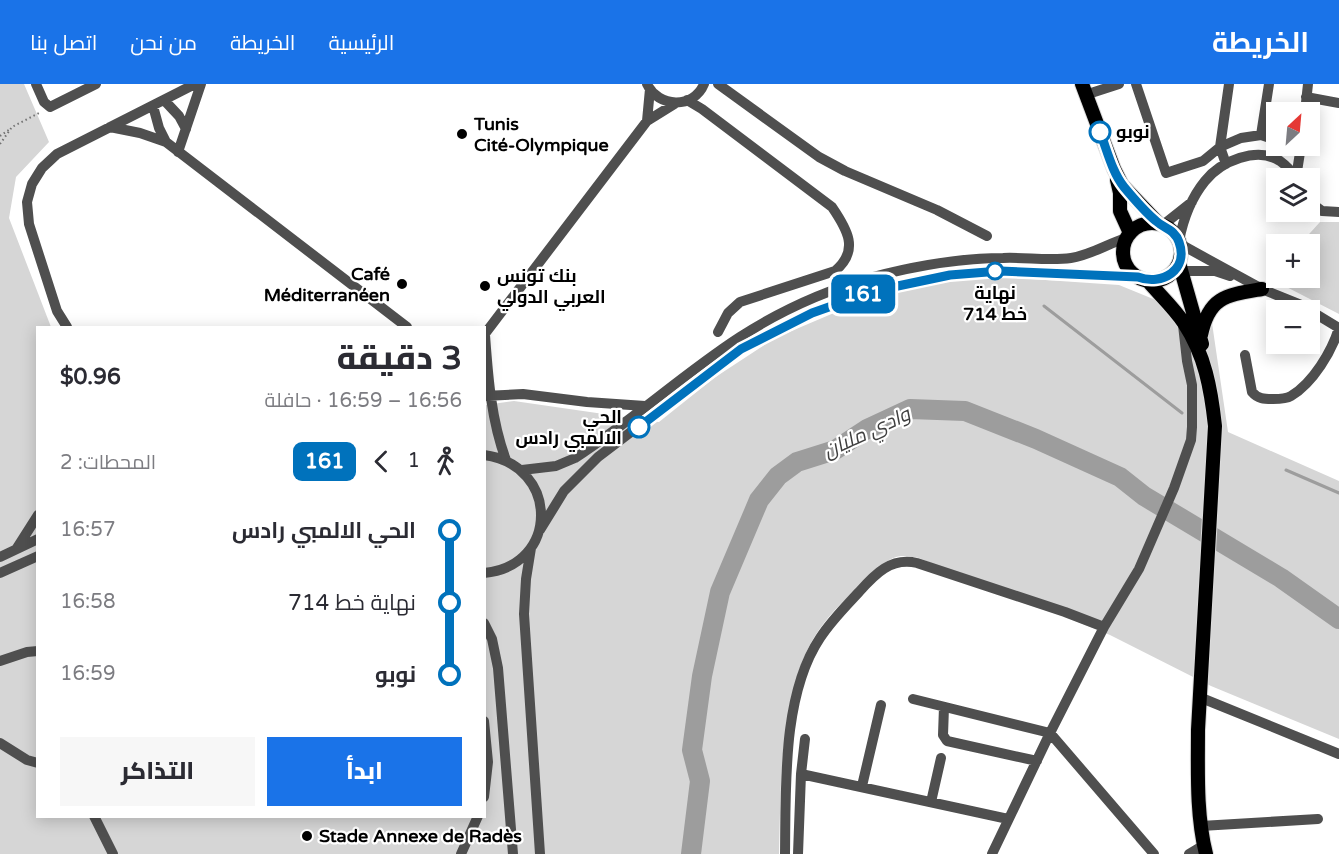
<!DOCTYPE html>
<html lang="ar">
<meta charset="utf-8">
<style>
body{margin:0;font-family:"Varela Round",Cairo,sans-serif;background:#f7f7f7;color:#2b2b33;direction:rtl;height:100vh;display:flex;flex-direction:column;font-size:22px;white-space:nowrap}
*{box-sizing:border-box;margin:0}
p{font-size:20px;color:#7c7c81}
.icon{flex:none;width:33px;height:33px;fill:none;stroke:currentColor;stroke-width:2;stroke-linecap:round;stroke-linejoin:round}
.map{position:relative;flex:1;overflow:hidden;direction:ltr}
.drawer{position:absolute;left:36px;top:242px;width:450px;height:492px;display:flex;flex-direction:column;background:#fff;border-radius:0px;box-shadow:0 3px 15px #0003;direction:rtl}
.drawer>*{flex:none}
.badge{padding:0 12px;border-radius:9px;font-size:21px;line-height:39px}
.needle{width:39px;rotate:26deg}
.controls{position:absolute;left:1266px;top:18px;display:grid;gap:12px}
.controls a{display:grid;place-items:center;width:54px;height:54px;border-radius:0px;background:#fff;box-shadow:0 3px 15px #0003;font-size:30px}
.map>.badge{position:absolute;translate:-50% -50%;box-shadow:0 0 0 3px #fff}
.legs{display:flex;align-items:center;gap:9px;height:66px;padding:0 24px;font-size:20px}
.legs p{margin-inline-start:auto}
.head{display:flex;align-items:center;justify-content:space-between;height:102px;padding:0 24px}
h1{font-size:33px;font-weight:800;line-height:45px}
.action{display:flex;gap:12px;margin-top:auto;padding:12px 24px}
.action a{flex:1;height:69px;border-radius:0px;background:#1a73e8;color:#fff;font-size:24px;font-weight:800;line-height:69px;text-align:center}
.action a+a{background:#f7f7f7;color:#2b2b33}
ul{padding:0 24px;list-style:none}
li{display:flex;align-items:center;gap:21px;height:72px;font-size:22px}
li i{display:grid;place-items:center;width:9px;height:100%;margin:0 8px;background:currentColor}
li i::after{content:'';width:15px;height:15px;margin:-8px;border:4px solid;border-radius:50%;background:#fff}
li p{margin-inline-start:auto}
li:first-child i{background:linear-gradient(#0000 50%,currentColor 0)}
li:last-child i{background:linear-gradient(currentColor 50%,#0000 0)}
header{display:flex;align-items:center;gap:36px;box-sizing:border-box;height:84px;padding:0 30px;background:#1a73e8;color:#fff}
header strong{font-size:28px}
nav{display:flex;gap:33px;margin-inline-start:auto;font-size:21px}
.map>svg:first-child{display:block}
</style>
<header>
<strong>الخريطة</strong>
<nav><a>الرئيسية</a><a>الخريطة</a><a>من نحن</a><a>اتصل بنا</a></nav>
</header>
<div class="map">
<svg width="1339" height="770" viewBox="0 0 1339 770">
<rect width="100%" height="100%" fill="#fff"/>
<!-- green -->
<path fill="#d6d6d6" d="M 0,0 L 24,0 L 49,58 L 16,93 L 9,134 L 51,243 L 38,243 L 38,732 L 484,732 L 485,321 L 514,317 L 659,338 L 714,294 L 775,254 L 848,223 L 900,206 L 951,197 L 1002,193 L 1119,201 L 1212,239 L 1228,348 L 1339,397 L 1339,655 L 1211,602 L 1110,551 L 919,474 C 913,473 907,472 901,472 C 886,473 867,494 857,504 C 842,518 826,534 815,552 C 779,610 781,703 779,770 L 0,770 Z
M 1320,138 L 1339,138 L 1339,230 L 1269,194 L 1276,186 L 1276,194 L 1310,194 L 1310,160 L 1300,160 Z"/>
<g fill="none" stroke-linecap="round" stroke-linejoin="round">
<!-- stream -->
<path stroke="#9d9d9d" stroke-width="3" d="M 1044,222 L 1182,329
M 1286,386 L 1339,409"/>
<!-- river -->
<path stroke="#9d9d9d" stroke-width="20" d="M 691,770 L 700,697 L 692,666 L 702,592 L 720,508 L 759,416 L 778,392 L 797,378 L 835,366 L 867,345 L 910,325 L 965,327 L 1036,355 L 1120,393 L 1144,412 L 1281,494 L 1339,535"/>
<defs>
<path id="major" d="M 1082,0 L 1114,85 L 1122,101 L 1159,140
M 1117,96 L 1120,109 L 1120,127 L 1130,149
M1123 168a29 29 0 1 1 58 0a29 29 0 1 1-58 0Z
M 1179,179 L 1202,260
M 1147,196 C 1159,210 1174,224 1184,239 C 1205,271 1211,305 1215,342 L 1198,646 C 1198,687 1196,730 1206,770
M 1201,251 C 1209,212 1227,211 1262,205"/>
</defs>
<!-- major casing -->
<use href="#major" stroke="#dbdbdb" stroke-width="16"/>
<!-- path -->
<path stroke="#717171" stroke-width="2" stroke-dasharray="1.5 3" stroke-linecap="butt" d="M 0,52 L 10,45
M 0,60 L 12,43 L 39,29"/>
<!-- minor -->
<path stroke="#4f4f4f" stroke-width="10" d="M 36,0 L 44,18 L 50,23 L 96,0
M 647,0 C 658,24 694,25 704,0
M 718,0 L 819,73 L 845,87 L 937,126 L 987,152
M 1136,0 L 1166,89 L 1203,77 L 1220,63 L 1241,54 L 1261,51 L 1276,56
M 1085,11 L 1119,0
M 1306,13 L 1339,19
M 164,16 L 179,32 L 186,45
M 687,16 L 702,25 L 832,123 C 847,145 860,166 835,187 L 740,218 L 728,229 L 718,248
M 153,22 L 159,44 L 166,58
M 1305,28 L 1308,0
M 647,37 L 650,5
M 110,43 L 140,49 L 166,58 L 407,243
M 1261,51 L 1269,0
M 178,68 L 201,0
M 1226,80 L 1220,63 L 1229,0
M 1296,94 L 1301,62
M 1310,118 L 1322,127 L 1339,128
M 1163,141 L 1192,118
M 1179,157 C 1183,136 1192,113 1205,97 C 1221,77 1257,62 1280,77 C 1287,82 1292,88 1296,94
M 1180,160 L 1262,205 L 1301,221 L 1339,244
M 1174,187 L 1215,187 L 1230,192
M 67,243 L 57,227 L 29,140 L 27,118 L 32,100 L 42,84 L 57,70 L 195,0
M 484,251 L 647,37 L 676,19
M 485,251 C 488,292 491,336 506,376
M 1245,271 L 1252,308 C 1258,315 1264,315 1273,315 C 1279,315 1286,315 1291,312 C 1313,299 1332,267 1339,244
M 484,312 L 523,310 L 587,318 L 645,322
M 484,371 C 560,381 560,482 484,489
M 522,386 L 556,382 L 575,374 C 632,337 683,290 740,253 C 780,227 827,206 873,193 C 915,182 959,174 1003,174 C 1025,173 1049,177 1071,174 C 1091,171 1107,160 1126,154
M 540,446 L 564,407 L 598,373 L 740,265 L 812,229 L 874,207 L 950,191 L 1000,187 L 1138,193
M 17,464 L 38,431
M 531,464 L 526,495 L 524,530 L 540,770
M 0,473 L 38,455
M 0,489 L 38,472
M 484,539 L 492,555 L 498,584 L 513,770
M 0,577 L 27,568 L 38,567
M 1199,613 L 1339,670
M 913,615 L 1050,649 L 1154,770
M 944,623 L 943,651 L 947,657 L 1037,677
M 484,637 L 488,678 L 484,713
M 805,655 L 801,690 L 1008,735
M 0,659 L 27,676 L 38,679
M 862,702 L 881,621
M 931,718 L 941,674
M 94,732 L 113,770
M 1201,742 L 1318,735
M 461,770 L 478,732
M 785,770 C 786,703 782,611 820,554 C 831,537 845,523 859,508 C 875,490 891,473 917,479 L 1065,528 L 1104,543
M 798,770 L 801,690
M 992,770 L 1050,649 L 1104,543 L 1139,485 L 1174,404 L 1191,356 L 1192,343 L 1192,301 L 1187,277 L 1183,241
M 1189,770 L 1204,761"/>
<!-- major -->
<use href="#major" stroke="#000" stroke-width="14"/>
</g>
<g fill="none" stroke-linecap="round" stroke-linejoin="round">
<defs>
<path id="line-1" d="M 639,343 L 741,265 L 812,229 L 874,207 L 950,191 L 1000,187 L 1138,193 C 1162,202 1189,186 1179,158 C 1175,146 1165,145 1156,137 C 1144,127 1134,115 1124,103 C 1112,88 1107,66 1100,48"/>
</defs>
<!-- line-1 casing -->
<use href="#line-1" stroke="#fff" stroke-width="14"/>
<!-- line-1 -->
<use href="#line-1" stroke="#0072bc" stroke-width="9"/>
</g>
<!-- markers -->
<g fill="#fff" stroke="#0072bc" stroke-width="3">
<circle cx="1100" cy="48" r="10"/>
<circle cx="995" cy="187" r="8"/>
<circle cx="639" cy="343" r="10"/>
</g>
<g fill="#000" stroke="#fff" stroke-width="2">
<circle cx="462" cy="50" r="6"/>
<circle cx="402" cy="200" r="6"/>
<circle cx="485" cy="202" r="6"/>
<circle cx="307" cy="752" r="6"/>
</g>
<g text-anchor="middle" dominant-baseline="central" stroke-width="4.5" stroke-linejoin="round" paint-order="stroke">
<!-- poi labels -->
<g font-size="18" font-weight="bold" fill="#000" stroke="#fff" text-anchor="start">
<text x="474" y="40">Tunis<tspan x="474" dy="21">Cité-Olympique</tspan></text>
<text x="390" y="190" text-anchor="end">Café<tspan x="390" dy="21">Méditerranéen</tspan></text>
<text x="497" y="192">بنك تونس<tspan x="497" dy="21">العربي الدولي</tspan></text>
<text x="319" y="752">Stade Annexe de Radès</text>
</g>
<!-- stop labels -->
<g font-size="18" font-weight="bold" fill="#000" stroke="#fff" text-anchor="start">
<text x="1116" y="48">نوبو</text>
<text x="995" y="209" text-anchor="middle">نهاية<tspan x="995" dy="21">خط 714</tspan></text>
<text x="622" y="333" text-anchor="end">الحي<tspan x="622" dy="21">الالمبي رادس</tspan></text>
</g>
<!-- water labels -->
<g font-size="20" font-style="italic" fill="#3e3e3e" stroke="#fff">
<text transform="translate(867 349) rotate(-25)">وادي مليان</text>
</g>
</g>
</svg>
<div class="controls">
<a><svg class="needle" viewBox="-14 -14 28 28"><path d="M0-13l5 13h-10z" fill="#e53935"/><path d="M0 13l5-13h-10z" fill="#7c7c81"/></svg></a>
<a><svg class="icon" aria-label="layers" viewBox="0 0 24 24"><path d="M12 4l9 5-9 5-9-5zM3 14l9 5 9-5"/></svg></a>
<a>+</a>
<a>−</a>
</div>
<b class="badge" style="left:863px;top:210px;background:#0072bc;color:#fff">161</b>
<section class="drawer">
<div class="head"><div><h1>3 دقيقة</h1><p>16:56 – 16:59 · حافلة</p></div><b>$0.96</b></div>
<div class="legs"><svg class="icon" aria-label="walk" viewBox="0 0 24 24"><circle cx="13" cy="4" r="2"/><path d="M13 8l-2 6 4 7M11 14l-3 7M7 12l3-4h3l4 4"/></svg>1<svg class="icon" aria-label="back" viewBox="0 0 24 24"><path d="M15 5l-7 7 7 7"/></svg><b class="badge" style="background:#0072bc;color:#fff">161</b><p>المحطات: 2</p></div>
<ul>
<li><i style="color:#0072bc"></i><b>الحي الالمبي رادس</b><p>16:57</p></li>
<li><i style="color:#0072bc"></i><span>نهاية خط 714</span><p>16:58</p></li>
<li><i style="color:#0072bc"></i><b>نوبو</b><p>16:59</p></li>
</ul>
<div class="action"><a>ابدأ</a><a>التذاكر</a></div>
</section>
</div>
